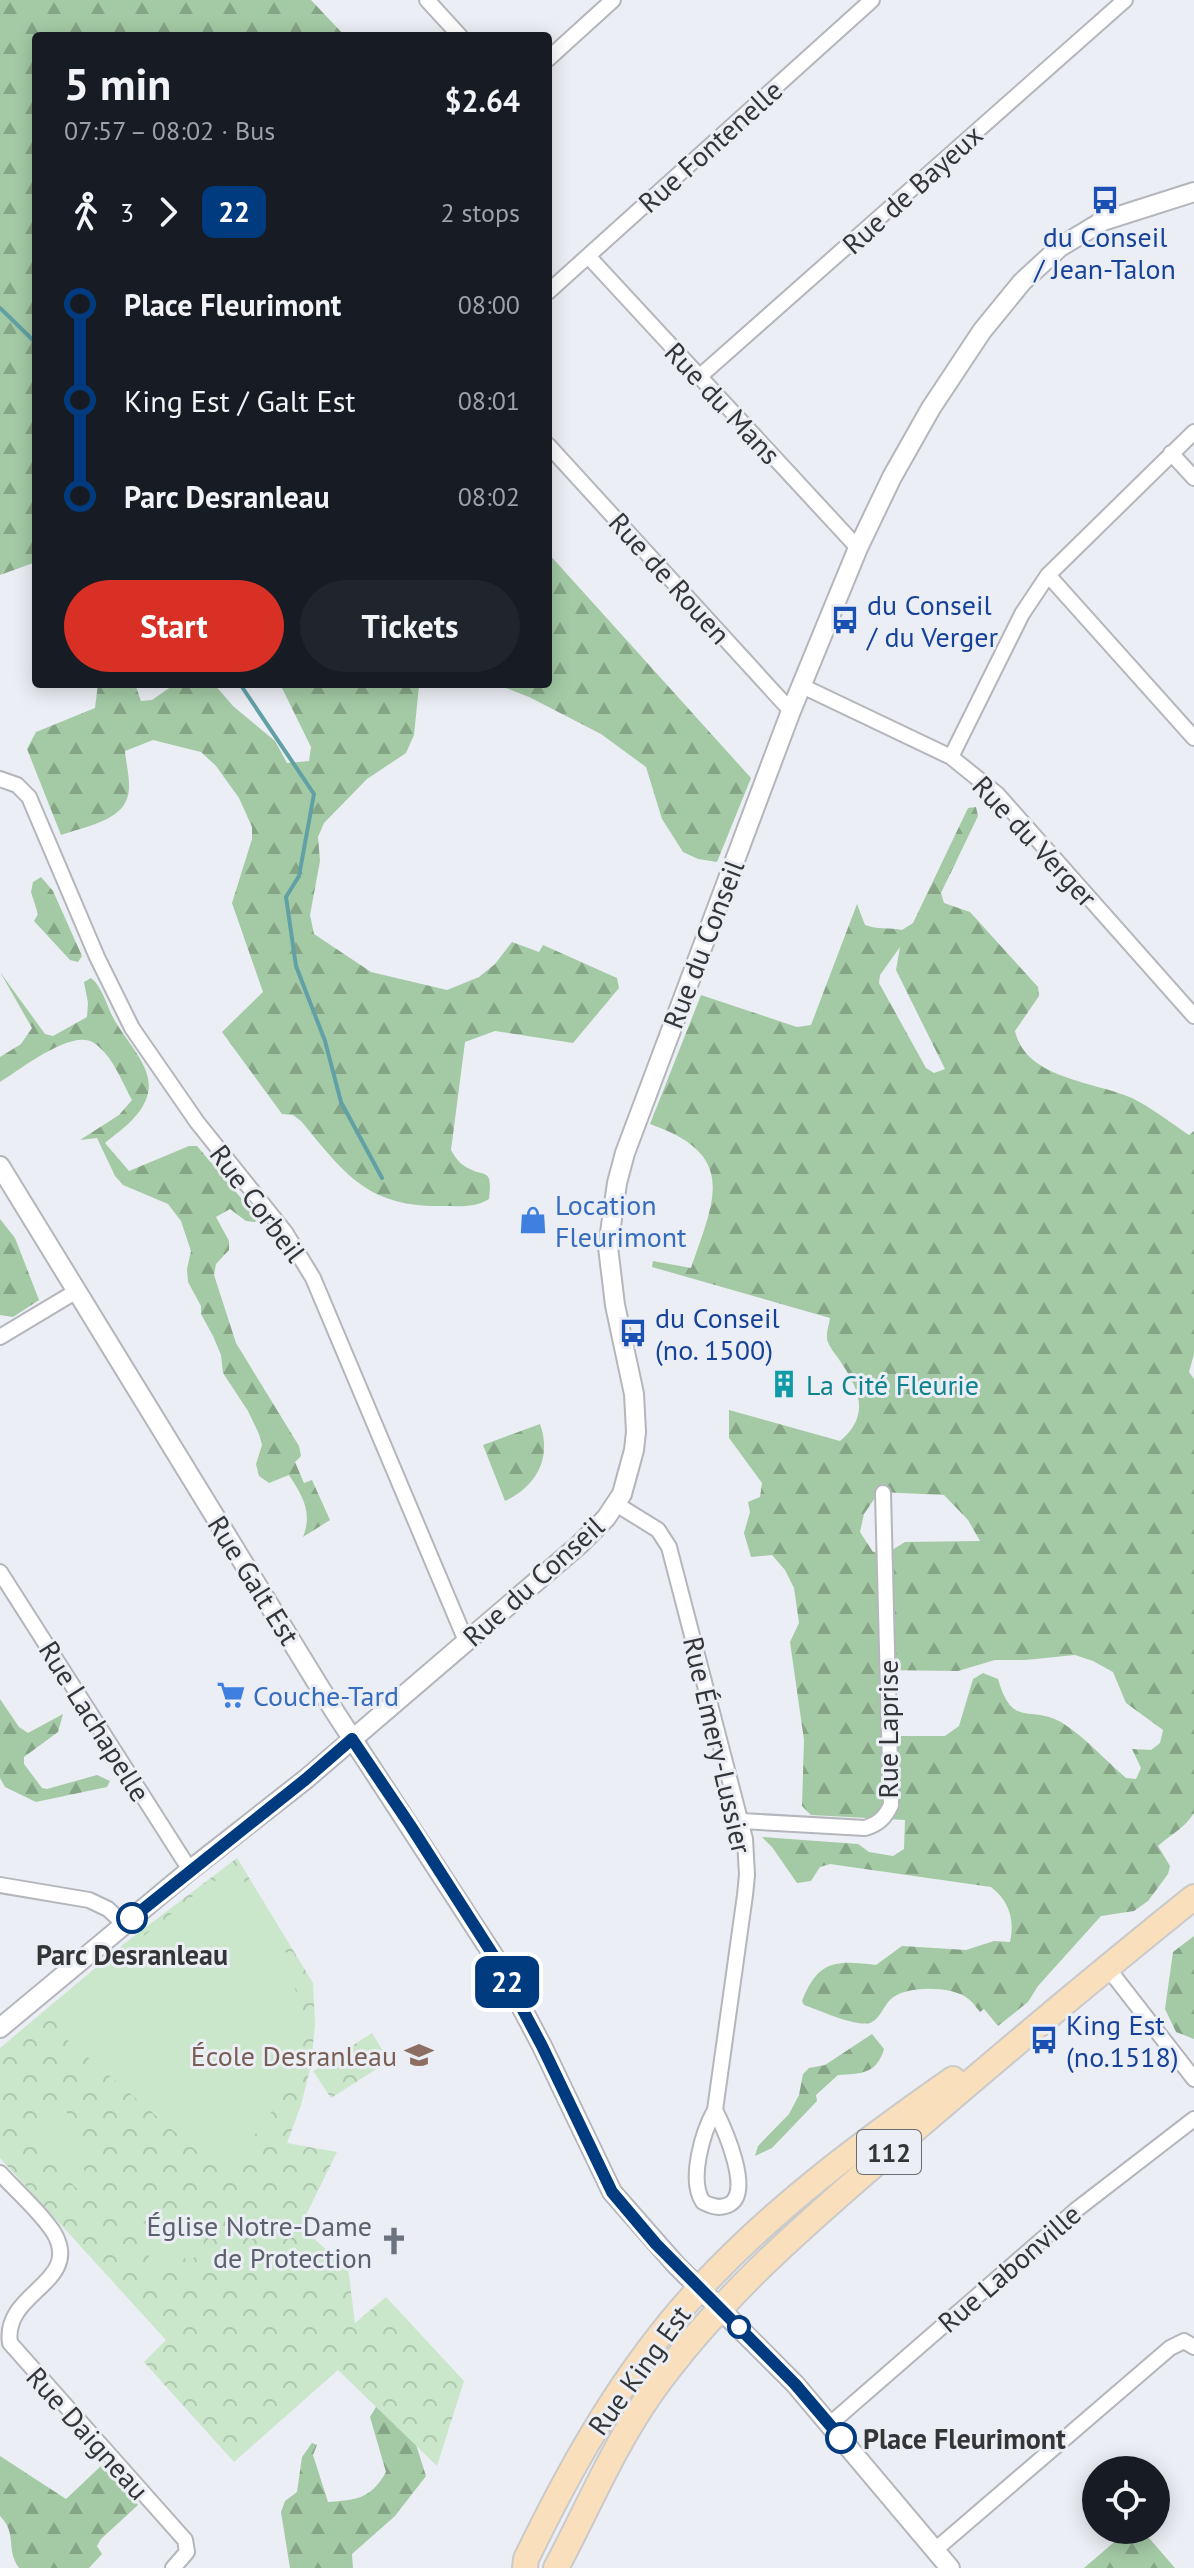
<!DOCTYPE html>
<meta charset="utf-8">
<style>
body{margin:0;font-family:"PT Sans",sans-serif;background:#20242c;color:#f1f3f6;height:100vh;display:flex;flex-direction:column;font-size:30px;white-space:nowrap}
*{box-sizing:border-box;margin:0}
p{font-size:26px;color:#9ea1a6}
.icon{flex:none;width:44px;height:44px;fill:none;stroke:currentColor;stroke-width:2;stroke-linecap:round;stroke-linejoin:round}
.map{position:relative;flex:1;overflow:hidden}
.details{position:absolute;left:32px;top:32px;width:520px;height:656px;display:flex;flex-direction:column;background:#171b24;border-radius:8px;box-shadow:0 4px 20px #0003}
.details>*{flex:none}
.badge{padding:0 16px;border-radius:12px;font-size:28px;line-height:52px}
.fabs{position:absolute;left:1082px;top:2456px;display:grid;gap:16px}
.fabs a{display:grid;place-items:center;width:88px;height:88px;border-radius:50%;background:#171b24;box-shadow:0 4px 20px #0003;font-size:40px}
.map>.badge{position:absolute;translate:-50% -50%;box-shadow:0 0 0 4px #fff}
.legs{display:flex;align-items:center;gap:12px;height:88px;padding:0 32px;font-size:26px}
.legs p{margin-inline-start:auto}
.head{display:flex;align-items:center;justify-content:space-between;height:136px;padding:0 32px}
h1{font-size:44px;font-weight:700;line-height:60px}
.action{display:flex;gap:16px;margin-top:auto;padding:16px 32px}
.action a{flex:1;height:92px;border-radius:48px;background:#d93025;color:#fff;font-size:32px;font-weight:700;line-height:92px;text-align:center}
.action a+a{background:#20242c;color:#f1f3f6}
ul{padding:0 32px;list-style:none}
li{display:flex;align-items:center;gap:28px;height:96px;font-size:30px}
li i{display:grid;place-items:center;width:12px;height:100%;margin:0 10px;background:currentColor}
li i::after{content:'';width:20px;height:20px;margin:-10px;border:6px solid;border-radius:50%;background:#171b24}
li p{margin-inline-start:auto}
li:first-child i{background:linear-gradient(#0000 50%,currentColor 0)}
li:last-child i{background:linear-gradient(currentColor 50%,#0000 0)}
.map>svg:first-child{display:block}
</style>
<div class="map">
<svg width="1194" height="2568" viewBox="0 0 1194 2568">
<defs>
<pattern id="forest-firs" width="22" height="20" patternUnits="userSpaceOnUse" patternTransform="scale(2)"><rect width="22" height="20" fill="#a3caa5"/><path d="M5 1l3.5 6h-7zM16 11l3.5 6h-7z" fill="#86a587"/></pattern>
<pattern id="park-crowns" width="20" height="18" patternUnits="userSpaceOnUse" patternTransform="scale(2)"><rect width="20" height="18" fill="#cae7cb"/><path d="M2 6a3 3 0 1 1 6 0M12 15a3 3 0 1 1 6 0" fill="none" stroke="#aec7af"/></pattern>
</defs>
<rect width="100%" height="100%" fill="#ebeef4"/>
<!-- forest -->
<path fill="url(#forest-firs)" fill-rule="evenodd" d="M 0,0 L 311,0 L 345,36 L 36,36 L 36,562 L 0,575 Z
M 548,553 L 751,778 L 717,862 L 698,859 L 683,852 L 662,819 L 646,767 L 601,734 L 529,697 L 496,684 L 548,684 Z
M 98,684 L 135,684 L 141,701 L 152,700 L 175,684 L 214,684 L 233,706 L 275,741 L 287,763 L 309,761 L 311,747 L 280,684 L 474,684 L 419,686 L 414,735 L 406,753 L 367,779 L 324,823 L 318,837 L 320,861 L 310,915 L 314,934 L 371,972 L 447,990 L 479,977 L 495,964 L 512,942 L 539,952 L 543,945 L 617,978 L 619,988 L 573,1043 L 495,1031 L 465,1042 L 451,1150 C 454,1155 458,1162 463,1165 C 484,1180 493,1164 489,1199 C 475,1208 459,1206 442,1206 C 367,1207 345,1174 301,1121 L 293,1115 L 282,1114 L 222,1032 L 263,992 L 232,903 L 252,839 L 252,827 L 239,798 L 216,766 L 201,752 L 153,740 L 125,751 C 126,766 133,787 126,801 C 117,822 80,828 61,835 L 27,749 L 36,732 L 95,708 Z
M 976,807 L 978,816 L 941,893 L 944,903 L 970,912 L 1038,987 L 1039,996 L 1015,1031 C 1026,1079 1093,1081 1132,1098 C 1152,1108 1171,1123 1189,1135 L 1194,1131 L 1194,1354 L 1189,1372 L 1194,1379 L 1194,1813 C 1184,1829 1171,1834 1158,1846 L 1170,1866 L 1168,1874 L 1148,1901 L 1134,1911 L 1101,1916 L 1038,1986 L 1028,2002 L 998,2026 L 984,2009 L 980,2012 C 976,2007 972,2001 967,1998 C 952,1986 904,1985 890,2000 C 883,2007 880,2019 870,2023 C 855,2027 819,2010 804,2005 L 802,2001 C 818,1960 836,1960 876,1965 L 902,1946 L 966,1950 L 994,1941 L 1010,1942 C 1015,1919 1009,1901 991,1887 L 830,1864 L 820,1867 L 811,1881 L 797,1883 L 772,1847 L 762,1837 L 858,1844 L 869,1852 L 893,1856 L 904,1849 L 905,1820 L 811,1815 L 802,1806 L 804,1740 L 790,1642 L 799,1623 L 794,1588 L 785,1570 L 772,1555 L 751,1557 L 744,1533 L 750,1512 L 748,1502 L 760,1497 L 762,1483 L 729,1438 L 729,1410 L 840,1441 C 869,1417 861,1392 842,1364 C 838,1357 831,1350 828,1342 C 825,1335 829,1325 830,1318 L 652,1267 L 653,1261 L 691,1268 C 715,1198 738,1155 650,1124 L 701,995 L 797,1027 L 811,1025 L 857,904 L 865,925 C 878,930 889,927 902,930 L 913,923 L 968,808 ZM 900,947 L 896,970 L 945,1069 L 934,1073 L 926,1068 L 879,983 L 880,975 ZM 879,1492 L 944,1495 L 968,1520 L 980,1541 L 905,1542 L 892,1550 L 873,1552 L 860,1532 L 864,1514 ZM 1075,1655 L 1093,1661 L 1113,1672 L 1126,1703 L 1163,1730 L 1160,1743 L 1151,1750 L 1132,1749 L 1141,1768 L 1136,1779 L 1126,1778 C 1106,1761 1086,1738 1064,1724 C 1031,1703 1013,1731 998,1679 L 983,1673 L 973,1679 L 959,1726 L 945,1736 L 881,1736 L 879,1670 L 958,1671 L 995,1660 L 1025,1660 Z
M 41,877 L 53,891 L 82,956 L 78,962 L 70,960 L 34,921 L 38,914 L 31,892 L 33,882 Z
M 0,972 L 45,1034 L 53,1036 L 87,1017 L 88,1003 L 84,982 L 91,978 C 103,987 107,1008 115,1021 C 135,1055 169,1081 133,1119 C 125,1128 114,1135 105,1143 L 129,1171 L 189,1146 L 197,1146 L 258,1218 L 255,1222 L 246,1221 L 230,1209 L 216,1217 L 229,1241 L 229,1250 L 216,1264 L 214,1275 L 236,1343 L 299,1446 L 301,1456 L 295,1462 L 304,1483 L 312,1480 L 330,1520 L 303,1537 C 313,1512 302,1495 289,1475 L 269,1483 L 259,1476 L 256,1464 L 262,1445 L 259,1434 L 248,1411 L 223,1373 L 221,1355 L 213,1336 L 201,1314 L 201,1306 L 188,1282 L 187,1269 L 191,1251 L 181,1221 L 168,1204 L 123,1185 L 115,1176 L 97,1138 L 80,1140 L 119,1115 L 132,1100 C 122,1082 113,1056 94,1043 C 72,1028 20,1070 0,1082 L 0,1057 L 21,1044 L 32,1028 Z
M 0,1219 L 15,1238 L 39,1300 L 13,1317 L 0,1315 Z
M 540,1424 C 552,1457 537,1486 505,1501 L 483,1445 Z
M 0,1699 L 19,1727 L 28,1733 L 63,1714 L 58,1732 L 24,1757 L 24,1764 L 42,1788 L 47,1789 L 97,1775 L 110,1781 L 107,1787 L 36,1802 L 5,1787 L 0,1778 Z
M 1194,1936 L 1194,2039 L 1176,2032 L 1165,2009 L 1173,1952 Z
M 872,2034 L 884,2049 C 877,2074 860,2074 838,2075 L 816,2095 L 817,2101 L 772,2148 L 755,2156 L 758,2146 L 789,2114 L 799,2095 L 803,2074 L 809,2068 L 825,2065 Z
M 379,2402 L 403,2404 L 426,2476 L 395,2516 L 352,2554 L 353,2568 L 290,2568 L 281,2512 L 285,2501 L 297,2492 L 302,2457 L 312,2443 L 317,2445 L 313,2455 L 328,2502 C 356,2500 371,2499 386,2472 L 370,2417 Z
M 0,2456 L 66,2499 L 101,2466 L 138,2505 L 101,2539 L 97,2546 L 102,2554 L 89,2568 L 19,2568 C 5,2549 18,2534 0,2516 Z
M 1115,2530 L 1142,2530 L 1175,2568 L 1084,2568 L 1119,2538 Z"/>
<!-- park -->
<path fill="url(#park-crowns)" d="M 237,1858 L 313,1983 L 315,2024 L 311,2065 L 301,2105 L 287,2143 L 337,2152 L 300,2227 L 348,2268 L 355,2323 L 386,2297 L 464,2381 L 437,2466 L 338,2370 L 234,2462 L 144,2362 L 166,2340 L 0,2158 L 0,2048 L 125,1943 Z
M 372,2033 L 389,2061 L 331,2098 L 313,2071 Z"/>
<!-- garden -->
<path fill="#cae7cb" d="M 233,1869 C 293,1930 319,2021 278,2100 C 266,2124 247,2144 230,2164 L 210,2162 L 57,2031 L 56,2007 L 198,1892 Z
M 65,2110 L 74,2123 L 80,2160 L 93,2192 L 85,2197 C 60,2170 34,2156 43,2116 Z
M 199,2217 L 206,2256 L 185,2259 L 177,2221 Z
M 173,2218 L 181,2264 L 151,2269 L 143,2224 Z"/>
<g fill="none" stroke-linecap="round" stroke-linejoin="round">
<!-- stream -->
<path stroke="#61a1a6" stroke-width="4" d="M 0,308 L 36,343
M 240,684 L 314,794 L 299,876 L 286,897 L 296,966 L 325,1041 L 341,1102 L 382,1178"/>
<defs>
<path id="minor" d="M 427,0 L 460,36
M 548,59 L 613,0
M 588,256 L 858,548
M 548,292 L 872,0
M 699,377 L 1125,0
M 548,445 L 791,711
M 1171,453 L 1194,478
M 1048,575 L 1194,738
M 802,686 L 951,757 L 997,794 L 1194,1016
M 951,757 L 1022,614 L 1048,575 L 1194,432
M 0,779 L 17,785 L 29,797 L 97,957 L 132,1028 L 197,1122 L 285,1232 L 313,1278 L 466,1641
M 0,1337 L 75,1292
M 616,1504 L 658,1530 L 669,1547 L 745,1839 L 747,1875 L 745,1895 L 715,2110 C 703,2131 688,2180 703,2202 C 711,2206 719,2209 728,2205 C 754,2194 724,2128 715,2110
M 0,1572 L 190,1870
M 742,1821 L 865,1828 C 878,1824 885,1818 891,1805 L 883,1493
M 0,1885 L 89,1900 L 108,1909 L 124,1924
M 1107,1967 L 1194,2079
M 0,2173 C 17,2192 41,2212 54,2233 C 83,2283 2,2292 10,2343 L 185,2540 L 187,2552 L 173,2568
M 830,2424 L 1076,2210 L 1194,2119
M 935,2550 L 1170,2348 L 1184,2341 L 1194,2347"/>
<path id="tertiary" d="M 0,1166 L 333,1709 L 497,1961 L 542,2046 L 612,2192 L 676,2265 L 795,2384 L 950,2568
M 0,2028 L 190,1870 L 306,1779 L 579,1545 L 606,1518 L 622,1494 L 634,1450 L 636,1432 L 634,1394 L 615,1305 L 608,1247 L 617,1183 L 625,1153 L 791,711 L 858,548 L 892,477 L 931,408 L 982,331 L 1022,282 L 1060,247 L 1103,221 L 1194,192"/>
<path id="primary" d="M 525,2568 L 526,2559 C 573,2462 626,2368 700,2288 C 775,2207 863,2142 953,2079
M 556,2568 C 587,2510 613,2447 651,2393 C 722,2293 818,2213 911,2133 C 1004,2053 1098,1974 1194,1897"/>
</defs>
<!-- minor casing -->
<use href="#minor" stroke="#b4b6bc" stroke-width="18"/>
<!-- tertiary casing -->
<use href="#tertiary" stroke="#b4b6bc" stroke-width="22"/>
<!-- primary casing -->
<use href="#primary" stroke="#cacacb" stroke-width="28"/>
<!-- minor -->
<use href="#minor" stroke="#fff" stroke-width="14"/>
<!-- tertiary -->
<use href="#tertiary" stroke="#fff" stroke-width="18"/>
<!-- primary -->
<use href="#primary" stroke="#f9dfbb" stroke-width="24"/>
</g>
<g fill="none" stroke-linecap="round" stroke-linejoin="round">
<defs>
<path id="line-1" d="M 132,1918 L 306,1779 L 352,1739 L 410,1825 L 497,1961 L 542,2046 L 612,2192 L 656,2244 L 795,2384 L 841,2438"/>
</defs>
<!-- line-1 casing -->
<use href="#line-1" stroke="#fff" stroke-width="18"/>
<!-- line-1 -->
<use href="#line-1" stroke="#003b80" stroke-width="12"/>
</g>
<!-- icons -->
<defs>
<symbol id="bus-bare" viewBox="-9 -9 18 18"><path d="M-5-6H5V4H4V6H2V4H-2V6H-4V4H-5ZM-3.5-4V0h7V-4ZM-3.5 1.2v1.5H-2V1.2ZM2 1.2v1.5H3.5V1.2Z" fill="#1a4fb4" stroke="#ebeef4" stroke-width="2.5" paint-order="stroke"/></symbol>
<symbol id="shop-bare" viewBox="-9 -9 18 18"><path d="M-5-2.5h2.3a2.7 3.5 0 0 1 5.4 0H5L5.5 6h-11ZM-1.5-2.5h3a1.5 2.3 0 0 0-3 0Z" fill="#3f7fe0" stroke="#ebeef4" stroke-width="2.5" paint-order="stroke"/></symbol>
<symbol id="building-bare" viewBox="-9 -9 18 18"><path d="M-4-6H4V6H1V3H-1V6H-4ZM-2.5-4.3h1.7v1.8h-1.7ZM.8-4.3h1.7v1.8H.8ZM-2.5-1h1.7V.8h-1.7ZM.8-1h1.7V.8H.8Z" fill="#0f9aa8" stroke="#ebeef4" stroke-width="2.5" paint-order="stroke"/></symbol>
<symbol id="supermarket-bare" viewBox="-9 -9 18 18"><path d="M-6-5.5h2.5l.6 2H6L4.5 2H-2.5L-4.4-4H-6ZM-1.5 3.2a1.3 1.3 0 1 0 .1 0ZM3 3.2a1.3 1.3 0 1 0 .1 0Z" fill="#3f7fe0" stroke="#ebeef4" stroke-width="2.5" paint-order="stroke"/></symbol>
<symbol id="school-bare" viewBox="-9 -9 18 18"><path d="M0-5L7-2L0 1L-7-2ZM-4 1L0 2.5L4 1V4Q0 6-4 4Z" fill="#8d6e63" stroke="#ebeef4" stroke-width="2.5" paint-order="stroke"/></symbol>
<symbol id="church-bare" viewBox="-9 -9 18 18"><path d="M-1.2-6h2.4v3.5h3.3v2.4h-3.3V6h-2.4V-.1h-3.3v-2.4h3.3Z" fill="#6b7280" stroke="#ebeef4" stroke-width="2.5" paint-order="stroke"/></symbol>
</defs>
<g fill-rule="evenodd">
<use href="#bus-bare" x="1085" y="180" width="40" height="40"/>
<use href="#bus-bare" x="825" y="600" width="40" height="40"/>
<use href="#shop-bare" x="513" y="1200" width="40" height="40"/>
<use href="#bus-bare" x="613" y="1313" width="40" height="40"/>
<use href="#building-bare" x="764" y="1364" width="40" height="40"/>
<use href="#supermarket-bare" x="211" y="1675" width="40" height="40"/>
<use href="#bus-bare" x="1024" y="2020" width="40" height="40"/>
<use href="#school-bare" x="399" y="2035" width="40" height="40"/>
<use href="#church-bare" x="374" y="2221" width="40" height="40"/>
</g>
<!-- markers -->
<g fill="#fff" stroke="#003b80" stroke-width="4">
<circle cx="132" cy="1918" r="14"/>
<circle cx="739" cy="2327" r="10"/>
<circle cx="841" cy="2438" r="14"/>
</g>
<g text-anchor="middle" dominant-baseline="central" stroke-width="6" stroke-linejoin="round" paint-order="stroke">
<!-- shield labels -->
<rect fill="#ebeef4" stroke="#6b6c70" stroke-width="2" x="857" y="2130" width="64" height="44" rx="6"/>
<g font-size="26" font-weight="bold" fill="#343537">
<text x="889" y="2152">112</text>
</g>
<!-- street labels -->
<g font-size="28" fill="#343537" stroke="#ebeef4">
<text transform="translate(710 146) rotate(-42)">Rue Fontenelle</text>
<text transform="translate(912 189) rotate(-42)">Rue de Bayeux</text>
<text transform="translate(723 403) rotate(47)">Rue du Mans</text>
<text transform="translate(670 578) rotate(48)">Rue de Rouen</text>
<text transform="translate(1035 841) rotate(47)">Rue du Verger</text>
<text transform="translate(703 944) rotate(-69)">Rue du Conseil</text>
<text transform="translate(258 1203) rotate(53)">Rue Corbeil</text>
<text transform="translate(254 1580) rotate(58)">Rue Galt Est</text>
<text transform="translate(533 1581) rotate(-42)">Rue du Conseil</text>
<text transform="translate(95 1721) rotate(58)">Rue Lachapelle</text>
<text transform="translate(887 1729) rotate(-90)">Rue Laprise</text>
<text transform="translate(718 1745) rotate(77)">Rue Émery-Lussier</text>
<text transform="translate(1009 2268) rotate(-41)">Rue Labonville</text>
<text transform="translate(639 2370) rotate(-54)">Rue King Est</text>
<text transform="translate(88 2433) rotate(48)">Rue Daigneau</text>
</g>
<!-- transit labels -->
<g font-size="28" fill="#164399" stroke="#ebeef4" text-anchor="start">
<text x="1105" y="236" text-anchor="middle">du Conseil<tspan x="1105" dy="32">/ Jean-Talon</tspan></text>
<text x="867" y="604">du Conseil<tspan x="867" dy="32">/ du Verger</tspan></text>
<text x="655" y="1317">du Conseil<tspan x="655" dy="32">(no. 1500)</tspan></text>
<text x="1066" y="2024">King Est<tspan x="1066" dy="32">(no.1518)</tspan></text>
</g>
<!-- shop labels -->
<g font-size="28" fill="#366cbe" stroke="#ebeef4" text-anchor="start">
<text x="555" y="1204">Location<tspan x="555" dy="32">Fleurimont</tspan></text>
<text x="253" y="1695">Couche-Tard</text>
</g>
<!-- culture labels -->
<g font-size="28" fill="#0d838f" stroke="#ebeef4" text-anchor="start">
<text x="806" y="1384">La Cité Fleurie</text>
</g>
<!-- stop labels -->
<g font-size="28" font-weight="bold" fill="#343537" stroke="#ebeef4">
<text x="132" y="1954">Parc Desranleau</text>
<text x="863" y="2438" text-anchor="start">Place Fleurimont</text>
</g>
<!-- education labels -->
<g font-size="28" fill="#785e54" stroke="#ebeef4" text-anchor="end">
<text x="397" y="2055">École Desranleau</text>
</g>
<!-- worship labels -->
<g font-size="28" fill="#5b616d" stroke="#ebeef4" text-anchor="end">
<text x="372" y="2225">Église Notre-Dame<tspan x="372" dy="32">de Protection</tspan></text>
</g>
</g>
</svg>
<div class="fabs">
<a><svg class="icon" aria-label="locate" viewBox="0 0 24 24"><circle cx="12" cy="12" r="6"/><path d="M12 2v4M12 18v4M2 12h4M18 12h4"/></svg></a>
</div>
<b class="badge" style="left:507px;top:1982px;background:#003b80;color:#fff">22</b>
<section class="details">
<div class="head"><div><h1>5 min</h1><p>07:57 – 08:02 · Bus</p></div><b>$2.64</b></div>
<div class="legs"><svg class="icon" aria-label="walk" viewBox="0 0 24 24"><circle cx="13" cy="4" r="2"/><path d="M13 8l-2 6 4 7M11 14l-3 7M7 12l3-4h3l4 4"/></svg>3<svg class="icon" aria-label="forward" viewBox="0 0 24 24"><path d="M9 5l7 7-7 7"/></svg><b class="badge" style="background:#003b80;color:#fff">22</b><p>2 stops</p></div>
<ul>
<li><i style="color:#003b80"></i><b>Place Fleurimont</b><p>08:00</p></li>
<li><i style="color:#003b80"></i><span>King Est / Galt Est</span><p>08:01</p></li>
<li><i style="color:#003b80"></i><b>Parc Desranleau</b><p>08:02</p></li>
</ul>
<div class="action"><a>Start</a><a>Tickets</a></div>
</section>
</div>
